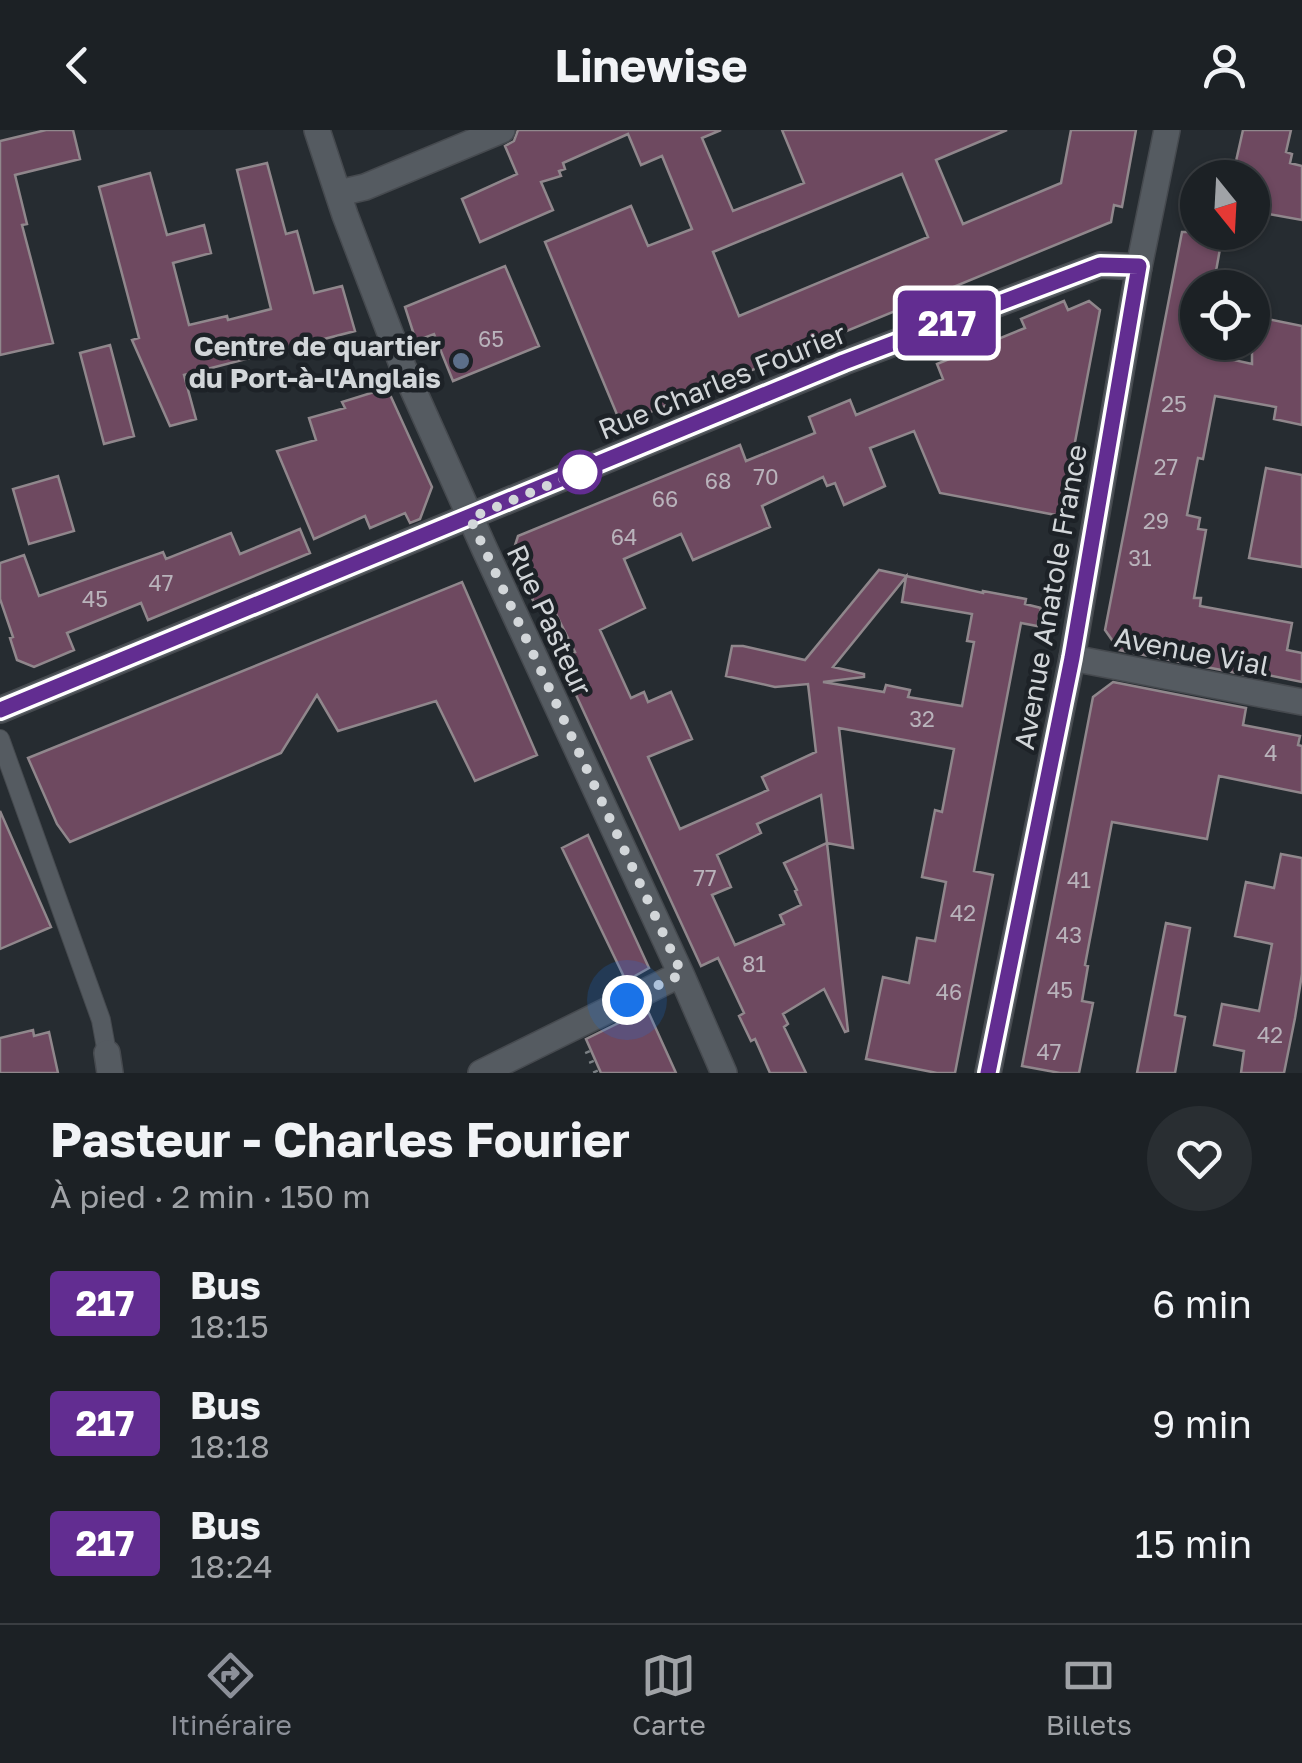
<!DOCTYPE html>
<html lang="fr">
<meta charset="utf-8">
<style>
body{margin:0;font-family:"Golos Text",sans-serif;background:#292e32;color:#f1f3f6;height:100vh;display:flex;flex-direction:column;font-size:38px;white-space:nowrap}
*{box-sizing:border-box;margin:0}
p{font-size:32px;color:#a0a3a7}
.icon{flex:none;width:55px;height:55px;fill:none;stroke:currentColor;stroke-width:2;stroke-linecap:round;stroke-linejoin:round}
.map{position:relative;height:943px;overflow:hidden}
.panel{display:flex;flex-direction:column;background:#1c2125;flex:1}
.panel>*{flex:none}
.badge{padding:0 20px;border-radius:8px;font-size:35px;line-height:65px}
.needle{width:65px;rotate:162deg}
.controls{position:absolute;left:1180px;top:30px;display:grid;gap:20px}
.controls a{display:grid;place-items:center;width:90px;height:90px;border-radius:50%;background:#1c2125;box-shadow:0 2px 8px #0004,0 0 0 2px #3a3e42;font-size:50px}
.you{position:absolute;width:50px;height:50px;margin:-25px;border:8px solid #fff;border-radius:50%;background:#1a73e8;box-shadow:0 0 0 15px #1a73e833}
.map>.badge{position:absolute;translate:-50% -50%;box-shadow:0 0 0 5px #fff}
.round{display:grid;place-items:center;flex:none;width:105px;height:105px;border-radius:52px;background:#292e32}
.overview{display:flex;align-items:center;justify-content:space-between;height:170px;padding:0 50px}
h1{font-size:48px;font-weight:700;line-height:75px}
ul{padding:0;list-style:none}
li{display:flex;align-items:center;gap:30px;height:120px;padding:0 50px}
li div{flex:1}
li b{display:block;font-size:38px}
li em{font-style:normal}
li .badge{min-width:110px;font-weight:700;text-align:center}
header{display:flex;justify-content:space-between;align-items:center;height:130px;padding:0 50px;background:#1c2125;font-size:45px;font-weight:700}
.menu{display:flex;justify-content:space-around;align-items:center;height:140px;border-top:2px solid #3a3e42;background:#1c2125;font-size:28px;color:#a0a3a7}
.menu a{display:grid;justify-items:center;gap:5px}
.menu .on{color:#8c9099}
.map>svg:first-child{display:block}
</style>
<header><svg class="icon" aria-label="back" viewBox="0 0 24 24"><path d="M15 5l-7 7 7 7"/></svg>Linewise<svg class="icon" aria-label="person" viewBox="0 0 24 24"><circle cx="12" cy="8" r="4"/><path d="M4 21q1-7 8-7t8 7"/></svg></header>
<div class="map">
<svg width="1302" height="943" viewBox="0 0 1302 943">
<rect width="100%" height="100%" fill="#262c31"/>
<!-- building -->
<path fill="#6e4960" stroke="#90878c" stroke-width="2.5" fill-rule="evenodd" d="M 46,0 L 73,0 L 80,29 L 15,45 L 27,94 L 22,95 L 53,213 L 0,225 L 0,11 Z
M 518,0 L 721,0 L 702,8 L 733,81 L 804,53 L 782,0 L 1007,0 L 936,30 L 963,94 L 1061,53 L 1071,0 L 1136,0 L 1122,77 L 1114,75 L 1111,92 L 621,294 L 545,112 L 631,76 L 648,116 L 692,99 L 662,26 L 641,35 L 628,4 L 563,33 L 565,39 L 559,41 L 561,46 L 541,52 L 553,80 L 480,112 L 462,69 L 517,44 L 505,16 L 514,11 ZM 902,44 L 928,107 L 739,186 L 713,122 Z
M 1243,0 L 1291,0 L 1286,22 L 1292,24 L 1290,33 L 1302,36 L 1302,90 L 1252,81 L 1252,41 L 1234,40 Z
M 267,33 L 286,104 L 297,101 L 314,163 L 342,156 L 355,201 L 184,245 L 196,289 L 170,296 L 132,210 L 139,208 L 99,57 L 150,43 L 167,105 L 204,95 L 211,123 L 173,133 L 189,195 L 227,186 L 228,190 L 271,179 L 237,40 Z
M 1182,102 L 1223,102 L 1213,158 L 1198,158 L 1198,212 L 1204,213 L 1202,223 L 1252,234 L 1252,186 L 1302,196 L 1302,295 L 1274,289 L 1276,277 L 1215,266 L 1203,329 L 1198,328 L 1187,385 L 1200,388 L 1198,399 L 1206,400 L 1194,468 L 1201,468 L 1200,476 L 1292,493 L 1287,520 L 1302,523 L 1302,552 L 1253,542 L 1252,546 L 1119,520 L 1105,500 Z
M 505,136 L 539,216 L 453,251 L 434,204 L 416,211 L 405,177 Z
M 1064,171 L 1068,180 L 1089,171 L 1100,180 L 1061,386 L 940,363 L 914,301 L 870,318 L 885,356 L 844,375 L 835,353 L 827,356 L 823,347 L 762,376 L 770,397 L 693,430 L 681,404 L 624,429 L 645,478 L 600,500 L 631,568 L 644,562 L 648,572 L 671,562 L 692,609 L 648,627 L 680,699 L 768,660 L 762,647 L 816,622 L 808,554 L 775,557 L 726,546 L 732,516 L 743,516 L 805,530 L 879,440 L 983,463 L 983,461 L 1026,469 L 1025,474 L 1041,478 L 1037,496 L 1021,493 L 974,741 L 993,745 L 955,943 L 937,943 L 866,929 L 883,847 L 909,853 L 917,808 L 935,811 L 946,752 L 922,747 L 935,680 L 942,682 L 954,619 L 839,598 L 853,718 L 827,713 L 848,901 L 845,902 L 824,859 L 783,884 L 788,894 L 784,897 L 806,943 L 770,943 L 755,909 L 751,911 L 739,886 L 744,883 L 718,828 L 701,836 L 559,528 L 575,522 L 550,472 L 537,479 L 512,425 L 518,406 L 740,315 L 746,331 L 815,303 L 809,287 L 850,270 L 856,285 L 943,249 L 937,234 L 1025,198 L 1021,189 ZM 906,447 L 902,472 L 972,484 L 967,511 L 974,512 L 962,576 L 908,567 L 910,560 L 886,555 L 884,562 L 823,552 L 864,547 L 864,544 L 833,537 ZM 821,665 L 827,713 L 784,733 L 797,760 L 795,761 L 801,775 L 780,785 L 784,794 L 735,815 L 712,765 L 731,757 L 717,725 L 761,703 L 757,694 Z
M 110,215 L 134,306 L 104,314 L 80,223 Z
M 387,258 L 432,357 L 420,389 L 410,393 L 405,383 L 370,398 L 365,386 L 314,409 L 277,321 L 316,310 L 309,288 L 345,278 L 342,272 Z
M 1266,338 L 1302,345 L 1302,437 L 1249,428 Z
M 58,346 L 74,401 L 29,414 L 13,359 Z
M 300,399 L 310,423 L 148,490 L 141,473 L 67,503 L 74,520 L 34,537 L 17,530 L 10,508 L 13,507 L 0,469 L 0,433 L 24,425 L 39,466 L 163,422 L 166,429 L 231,403 L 240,424 Z
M 462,452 L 537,625 L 475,651 L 436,571 L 338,601 L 317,565 L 281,623 L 70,712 L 57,694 L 28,628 Z
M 1113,552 L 1246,578 L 1243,595 L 1300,606 L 1298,615 L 1302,616 L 1302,663 L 1219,646 L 1207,709 L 1112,692 L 1085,835 L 1088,836 L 1082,871 L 1093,873 L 1079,943 L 1060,943 L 1022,936 L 1093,567 Z
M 0,681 L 51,797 L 0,819 Z
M 588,705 L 649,838 L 626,851 L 562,718 Z
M 1281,724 L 1302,728 L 1302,844 L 1295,888 L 1284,943 L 1241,943 L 1244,921 L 1214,915 L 1222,874 L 1259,881 L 1272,814 L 1235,806 L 1246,752 L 1274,758 Z
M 1166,793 L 1190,798 L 1175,885 L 1185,887 L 1175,943 L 1137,943 Z
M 647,879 L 676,943 L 601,943 L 586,909 Z
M 33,900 L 34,906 L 49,902 L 58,943 L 0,943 L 0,908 Z"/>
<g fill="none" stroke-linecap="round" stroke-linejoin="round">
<defs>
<path id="pedestrian" d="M 0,609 L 101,890 L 107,923"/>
<path id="minor" d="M 317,0 L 345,85 L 403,237 L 485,420 L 681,844 L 724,943
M 339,63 L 365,57 L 502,0
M 1072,528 L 1302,572
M 107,923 L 110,943
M 481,943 L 681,844"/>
<path id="tertiary" d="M 0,580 L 844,232 L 1100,135 L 1139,137"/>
<path id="secondary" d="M 988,943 L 1072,528 L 1139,137 L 1167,0"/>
</defs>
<!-- pedestrian casing -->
<use href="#pedestrian" stroke="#464a4f" stroke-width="20"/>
<!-- minor casing -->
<use href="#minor" stroke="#464a4f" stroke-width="28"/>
<!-- tertiary casing -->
<use href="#tertiary" stroke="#464a4f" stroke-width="28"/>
<!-- secondary casing -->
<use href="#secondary" stroke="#464a4f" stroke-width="28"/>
<!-- path -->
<path stroke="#7b8084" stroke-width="5" stroke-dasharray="2.5 8" stroke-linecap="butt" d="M 587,921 L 596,943"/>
<!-- pedestrian -->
<use href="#pedestrian" stroke="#555b61" stroke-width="18"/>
<!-- minor -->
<use href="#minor" stroke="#555b61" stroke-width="25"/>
<!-- tertiary -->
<use href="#tertiary" stroke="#555b61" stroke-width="25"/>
<!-- secondary -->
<use href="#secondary" stroke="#555b61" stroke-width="25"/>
</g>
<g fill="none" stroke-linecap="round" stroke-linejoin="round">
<defs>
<path id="line" d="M 0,580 L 844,232 L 1100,135 L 1139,136 L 1072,528 L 988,943"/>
</defs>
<!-- line casing -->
<use href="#line" stroke="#fff" stroke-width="22"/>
<!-- line -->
<use href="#line" stroke="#622d91" stroke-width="15"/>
<!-- walk -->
<path stroke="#d2d6d9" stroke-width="10" stroke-dasharray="0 18" d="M 580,342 L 470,388 L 682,844 L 627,870"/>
</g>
<!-- markers -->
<circle fill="#5c6f8a" stroke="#1d2227" stroke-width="4" cx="461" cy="231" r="10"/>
<circle fill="#fff" stroke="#622d91" stroke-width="5" cx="580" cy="342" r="20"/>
<g text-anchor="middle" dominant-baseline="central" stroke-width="9" stroke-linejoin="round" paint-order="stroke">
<!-- number labels -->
<g font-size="22" fill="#b9b3bb">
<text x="491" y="208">65</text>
<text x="1174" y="273">25</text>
<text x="1166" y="336">27</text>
<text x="766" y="346">70</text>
<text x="718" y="350">68</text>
<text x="665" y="368">66</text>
<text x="1156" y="390">29</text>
<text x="624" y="406">64</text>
<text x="1140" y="427">31</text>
<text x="161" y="452">47</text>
<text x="95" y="468">45</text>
<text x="922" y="588">32</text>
<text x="1271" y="622">4</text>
<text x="705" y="747">77</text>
<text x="1079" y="749">41</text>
<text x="963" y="782">42</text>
<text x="1069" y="804">43</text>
<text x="754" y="833">81</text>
<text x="1060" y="859">45</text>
<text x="949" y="861">46</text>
<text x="1270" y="904">42</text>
<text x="1049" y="921">47</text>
</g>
<!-- poi labels -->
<g font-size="28" font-weight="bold" fill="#d2d6d9" stroke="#1d2227" text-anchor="end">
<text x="441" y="215">Centre de quartier<tspan x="441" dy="32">du Port-à-l'Anglais</tspan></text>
</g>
<!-- street labels -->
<g font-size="28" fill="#d2d6d9" stroke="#1d2227">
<text transform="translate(722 251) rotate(-22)">Rue Charles Fourier</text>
<text transform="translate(1050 467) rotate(-80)">Avenue Anatole France</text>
<text transform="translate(550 490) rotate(65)">Rue Pasteur</text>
<text transform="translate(1192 521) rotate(11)">Avenue Vial</text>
</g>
</g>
</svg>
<div class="controls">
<a><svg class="needle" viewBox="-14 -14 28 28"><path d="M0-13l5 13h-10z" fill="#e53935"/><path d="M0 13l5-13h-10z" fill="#a0a3a7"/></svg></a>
<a><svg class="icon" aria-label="locate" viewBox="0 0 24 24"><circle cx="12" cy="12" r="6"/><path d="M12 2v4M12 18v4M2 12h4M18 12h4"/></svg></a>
</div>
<div class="you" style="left:627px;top:870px"></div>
<b class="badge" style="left:947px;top:193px;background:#622d91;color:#fff">217</b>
</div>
<section class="panel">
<div class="overview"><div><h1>Pasteur - Charles Fourier</h1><p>À pied · 2 min · 150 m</p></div><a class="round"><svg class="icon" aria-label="heart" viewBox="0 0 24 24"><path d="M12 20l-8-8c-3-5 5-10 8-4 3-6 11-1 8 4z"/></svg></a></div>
<ul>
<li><span class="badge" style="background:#622d91;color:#fff">217</span><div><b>Bus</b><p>18:15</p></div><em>6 min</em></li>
<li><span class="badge" style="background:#622d91;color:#fff">217</span><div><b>Bus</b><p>18:18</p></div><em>9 min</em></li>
<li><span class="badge" style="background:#622d91;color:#fff">217</span><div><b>Bus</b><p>18:24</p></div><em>15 min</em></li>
</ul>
</section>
<nav class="menu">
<a class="on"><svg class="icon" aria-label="directions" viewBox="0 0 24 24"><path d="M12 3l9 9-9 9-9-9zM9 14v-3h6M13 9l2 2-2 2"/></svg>Itinéraire</a>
<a><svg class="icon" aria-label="map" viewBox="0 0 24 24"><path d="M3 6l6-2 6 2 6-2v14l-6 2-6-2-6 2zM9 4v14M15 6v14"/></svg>Carte</a>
<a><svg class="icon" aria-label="tickets" viewBox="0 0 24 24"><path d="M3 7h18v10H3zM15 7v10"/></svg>Billets</a>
</nav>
